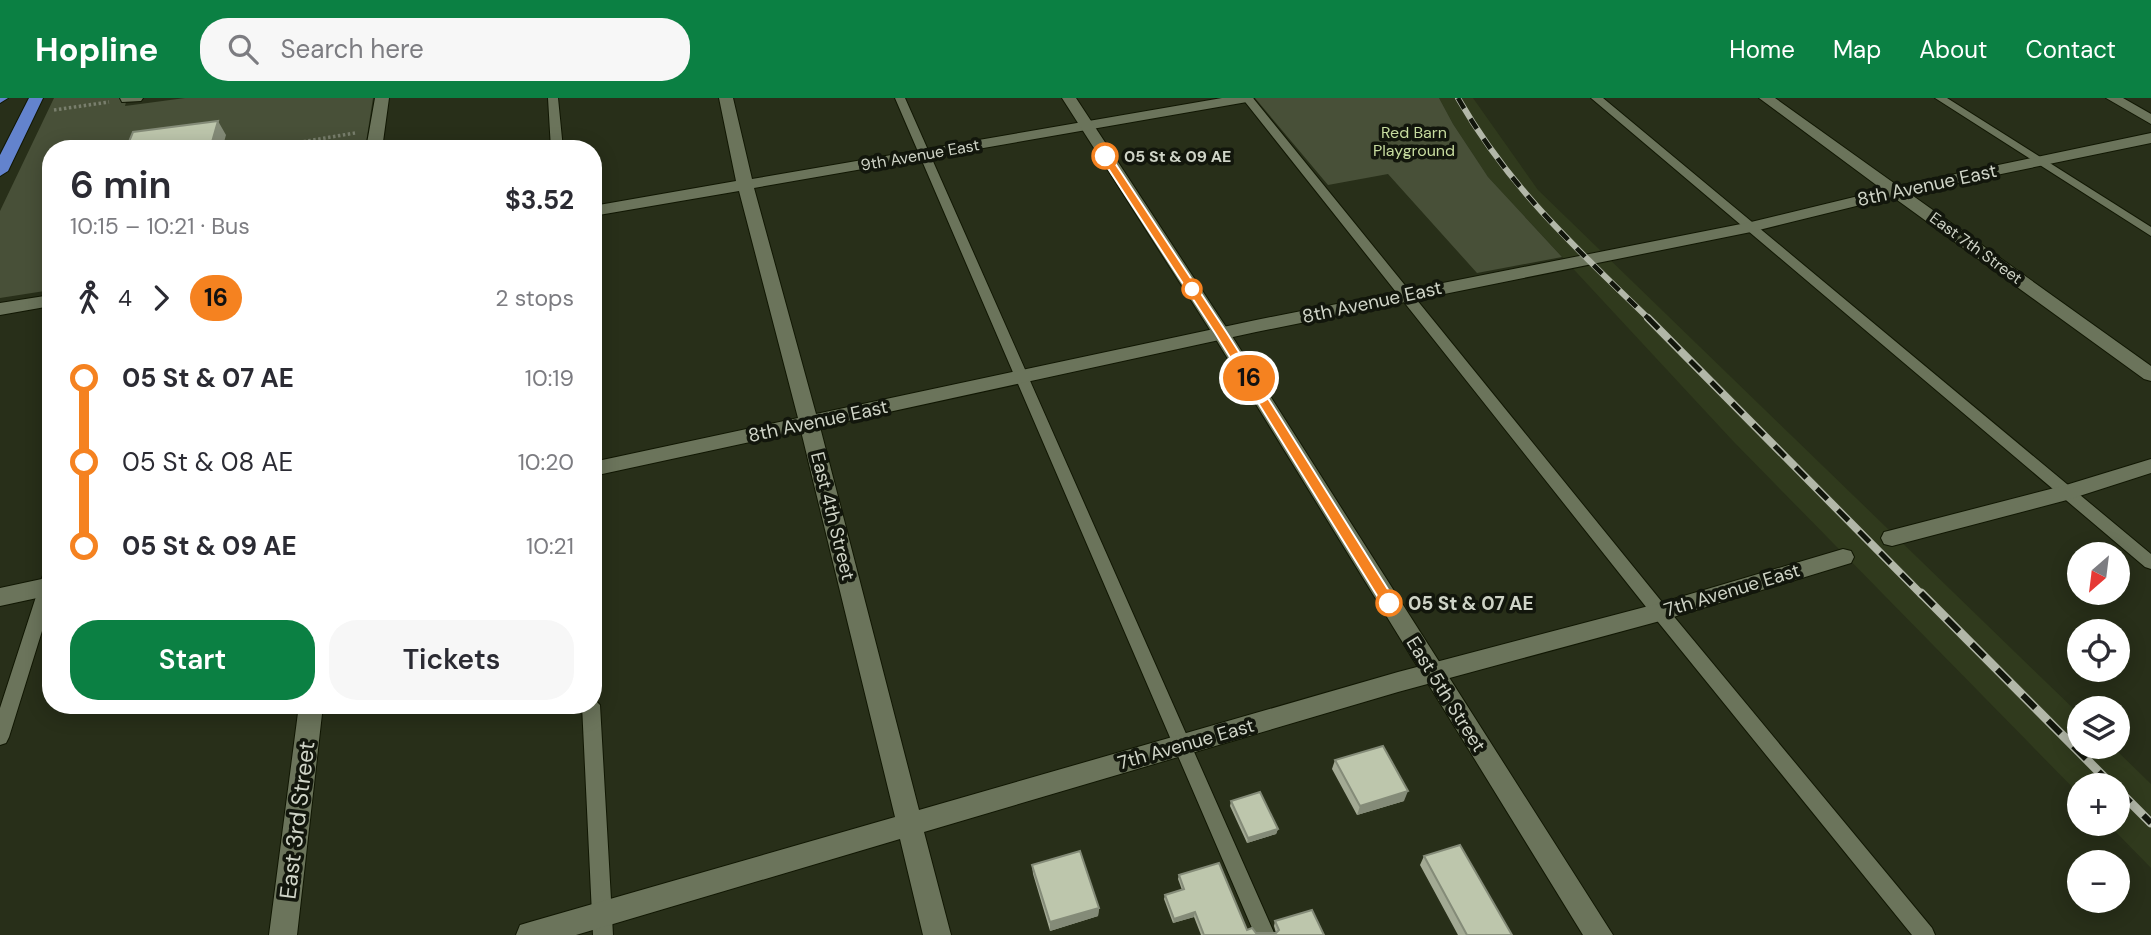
<!DOCTYPE html>
<meta charset="utf-8">
<style>
body{margin:0;font-family:"DM Sans",sans-serif;background:#f7f7f7;color:#2b2b33;height:100vh;display:flex;flex-direction:column;font-size:26px;white-space:nowrap}
*{box-sizing:border-box;margin:0}
p{font-size:23px;color:#7c7c81}
.icon{flex:none;width:38px;height:38px;fill:none;stroke:currentColor;stroke-width:2;stroke-linecap:round;stroke-linejoin:round}
.map{position:relative;flex:1;overflow:hidden}
.panel{position:absolute;left:42px;top:42px;width:560px;height:574px;display:flex;flex-direction:column;background:#fff;border-radius:28px;box-shadow:0 4px 18px #0003}
.panel>*{flex:none}
.badge{padding:0 14px;border-radius:23px;font-size:24px;line-height:46px}
.needle{width:46px;rotate:208deg}
.fabs{position:absolute;left:2067px;top:444px;display:grid;gap:14px}
.fabs a{display:grid;place-items:center;width:63px;height:63px;border-radius:50%;background:#fff;box-shadow:0 4px 18px #0003;font-size:35px}
.map>.badge{position:absolute;translate:-50% -50%;box-shadow:0 0 0 4px #fff}
.legs{display:flex;align-items:center;gap:10px;height:77px;padding:0 28px;font-size:23px}
.legs p{margin-inline-start:auto}
.overview{display:flex;align-items:center;justify-content:space-between;height:119px;padding:0 28px}
h1{font-size:38px;font-weight:600;line-height:52px}
.cta{display:flex;gap:14px;margin-top:auto;padding:14px 28px}
.cta a{flex:1;height:80px;border-radius:28px;background:#0b8043;color:#fff;font-size:28px;font-weight:600;line-height:80px;text-align:center}
.cta a+a{background:#f7f7f7;color:#2b2b33}
ul{padding:0 28px;list-style:none}
li{display:flex;align-items:center;gap:24px;height:84px;font-size:26px}
li i{display:grid;place-items:center;width:10px;height:100%;margin:0 9px;background:currentColor}
li i::after{content:'';width:18px;height:18px;margin:-9px;border:5px solid;border-radius:50%;background:#fff}
li p{margin-inline-start:auto}
li:first-child i{background:linear-gradient(#0000 50%,currentColor 0)}
li:last-child i{background:linear-gradient(currentColor 50%,#0000 0)}
header{display:flex;align-items:center;gap:42px;box-sizing:border-box;height:98px;padding:0 35px;background:#0b8043;color:#fff}
header strong{font-size:33px}
nav{display:flex;gap:38px;margin-inline-start:auto;font-size:24px}
.search{width:490px;height:63px;background:#f7f7f7;display:flex;align-items:center;gap:18px;box-sizing:border-box;padding:0 24px;border-radius:28px;color:#7c7c81;font-size:26px}
.map>svg:first-child{display:block}
</style>
<header>
<strong>Hopline</strong>
<div class="search"><svg class="icon" aria-label="search" viewBox="0 0 24 24"><circle cx="10" cy="10" r="6"/><path d="M15 15l6 6"/></svg>Search here</div>
<nav><a>Home</a><a>Map</a><a>About</a><a>Contact</a></nav>
</header>
<div class="map">
<svg width="2151" height="837" viewBox="0 0 2151 837">
<rect width="100%" height="100%" fill="#282f19"/>
<!-- built -->
<path fill="#303a1d" d="M 1439,0 L 1473,0 L 1538,92 L 2079,616 L 2079,649 L 2113,649 L 2151,686 L 2151,770 L 2108,726 L 2118,726 L 2118,688 L 2079,688 L 2079,696 L 1733,343 L 1488,79 L 1453,26 Z"/>
<!-- green -->
<path fill="#485038" d="M 54,0 L 127,0 L 125,8 L 185,0 L 373,0 L 365,51 L 51,51 L 51,192 L 0,200 L 0,113 Z
M 1255,0 L 1439,0 L 1453,26 L 1488,79 L 1562,159 L 1477,175 L 1388,76 L 1328,87 Z"/>
<g fill="none" stroke-linecap="round" stroke-linejoin="round">
<defs>
<path id="lane" d="M 548,0 L 558,0 L 563,51 L 551,51 Z
M 895,0 L 905,0 L 1275,837 L 1255,837 Z
M 1242,0 L 1253,0 L 1666,509 L 1932,830 L 1935,837 L 1912,837 L 1654,519 Z
M 1591,0 L 1603,0 L 2151,456 L 2151,471 L 2145,469 Z
M 1935,0 L 1947,0 L 2151,129 L 2151,138 Z
M 51,471 L 51,504 L 9,639 L 6,645 L 0,647 L 0,610 L 43,477 L 45,472 Z
M 593,600 L 600,607 L 613,837 L 593,837 L 582,607 L 593,607 Z"/>
<path id="street" d="M 120,0 L 143,0 L 141,3 L 122,4 Z
M 375,0 L 389,0 L 382,51 L 366,51 Z
M 719,0 L 733,0 L 752,81 L 1222,0 L 1254,0 L 1247,4 L 754,90 L 816,316 L 1256,222 L 1751,124 L 1883,92 L 1759,0 L 1775,0 L 1898,88 L 2151,35 L 2151,45 L 1909,95 L 2151,268 L 2151,283 L 2144,281 L 1893,99 L 1751,134 L 1256,234 L 820,329 L 919,712 L 1398,574 L 1660,505 L 1843,451 L 1851,453 L 1854,459 L 1851,465 L 1660,523 L 1398,594 L 924,734 L 951,837 L 923,837 L 900,741 L 576,837 L 516,837 L 520,827 L 530,824 L 895,719 L 801,333 L 593,378 L 593,364 L 798,320 L 739,93 L 593,118 L 593,108 L 736,83 Z
M 2106,0 L 2123,0 L 2151,16 L 2151,26 Z
M 51,197 L 51,208 L 0,217 L 0,205 Z
M 2151,361 L 2151,375 L 2067,402 L 1892,448 L 1884,446 L 1881,440 L 1884,434 L 1892,432 L 2066,387 Z
M 51,479 L 51,497 L 0,508 L 0,490 Z
M 299,607 L 323,607 L 297,837 L 269,837 Z"/>
<path id="secondary" d="M 1062,0 L 1076,0 L 1230,235 L 1613,837 L 1583,837 L 1212,235 Z"/>
<path id="highway" d="M 0,0 L 8,0 L 0,5 Z
M 29,0 L 43,0 L 8,73 L 0,78 L 0,57 Z"/>
</defs>
<!-- lane casing -->
<use href="#lane" stroke="#111703" stroke-width="2"/>
<!-- street casing -->
<use href="#street" stroke="#111703" stroke-width="2"/>
<!-- secondary casing -->
<use href="#secondary" stroke="#111703" stroke-width="2"/>
<!-- highway casing -->
<use href="#highway" stroke="#111703" stroke-width="2"/>
<!-- path -->
<path stroke="#787e6c" stroke-width="3.5" stroke-dasharray="2.5 2.5" stroke-linecap="butt" d="M 54,12 L 109,4
M 242,51 L 243,44
M 259,51 L 355,35"/>
<!-- lane -->
<use href="#lane" fill="#6b745b" fill-rule="evenodd"/>
<!-- street -->
<use href="#street" fill="#6b745b" fill-rule="evenodd"/>
<!-- secondary -->
<use href="#secondary" fill="#6b745b" fill-rule="evenodd"/>
<!-- highway -->
<use href="#highway" fill="#6383cd" fill-rule="evenodd"/>
<defs>
<path id="rail-far2" d="M 1458,0 C 1510,91 1576,150 1650,222"/>
<path id="rail-far1" d="M 1648,220 L 1922,497"/>
<path id="rail" d="M 1921,495 L 2113,688
M 2118,692 L 2151,725"/>
</defs>
<!-- rail-far2 casing -->
<use href="#rail-far2" stroke="#b2b7a8" stroke-width="6"/>
<!-- rail-far1 casing -->
<use href="#rail-far1" stroke="#b2b7a8" stroke-width="8"/>
<!-- rail casing -->
<use href="#rail" stroke="#b2b7a8" stroke-width="9"/>
<!-- rail-far2 -->
<use href="#rail-far2" stroke="#12160c" stroke-width="4.5" stroke-dasharray="12" stroke-linecap="butt"/>
<!-- rail-far1 -->
<use href="#rail-far1" stroke="#12160c" stroke-width="5" stroke-dasharray="15" stroke-linecap="butt"/>
<!-- rail -->
<use href="#rail" stroke="#12160c" stroke-width="6" stroke-dasharray="18" stroke-linecap="butt"/>
</g>
<!-- wall -->
<path fill="#a3aa94" d="M 1335,662 L 1404,703 L 1357,717 L 1332,671 Z
M 1231,703 L 1278,731 L 1276,736 L 1247,745 L 1230,708 Z
M 1424,758 L 1512,837 L 1458,837 L 1420,767 Z
M 1032,767 L 1099,810 L 1098,818 L 1050,833 L 1033,776 Z
M 1179,777 L 1247,832 L 1256,835 L 1276,835 L 1274,828 L 1275,823 L 1324,837 L 1201,837 L 1194,819 L 1173,825 L 1164,801 L 1165,797 L 1182,792 L 1178,781 Z"/>
<!-- shaded-wall -->
<path fill="#848b78" d="M 218,23 L 226,37 L 222,51 L 210,51 Z
M 1408,693 L 1404,703 L 1357,717 L 1360,708 Z
M 1278,731 L 1276,736 L 1247,745 L 1248,740 Z
M 1099,810 L 1098,818 L 1050,833 L 1050,824 Z
M 1195,814 L 1194,819 L 1173,825 L 1174,821 Z"/>
<!-- building -->
<path fill="#bdc6ac" stroke="#848b78" stroke-width="2" d="M 218,23 L 210,51 L 126,51 L 133,34 Z
M 1383,648 L 1408,693 L 1360,708 L 1335,662 Z
M 1260,694 L 1278,731 L 1248,740 L 1231,703 Z
M 1460,747 L 1512,837 L 1467,837 L 1424,758 Z
M 1080,753 L 1099,810 L 1050,824 L 1032,767 Z
M 1219,765 L 1247,832 L 1252,830 L 1256,835 L 1276,835 L 1279,832 L 1275,823 L 1312,812 L 1324,837 L 1204,837 L 1195,814 L 1174,821 L 1165,797 L 1184,791 L 1179,777 Z"/>
<!-- line-1 -->
<path fill="#f58220" stroke="#fff" stroke-width="2" d="M 1102,56 L 1109,56 L 1227,235 L 1394,501 L 1396,505 L 1394,509 L 1384,509 L 1215,235 L 1100,58 Z"/>
<!-- markers -->
<g fill="#fff" stroke="#f58220" stroke-width="3.5">
<circle cx="1105" cy="58" r="12"/>
<circle cx="1192" cy="191" r="9"/>
<circle cx="1389" cy="505" r="12"/>
</g>
<g text-anchor="middle" dominant-baseline="central" stroke-width="7" stroke-linejoin="round" paint-order="stroke">
<!-- far-park labels -->
<g font-size="16" fill="#c7dc9f" stroke="#12160c">
<text x="1414" y="34">Red Barn<tspan x="1414" dy="18">Playground</tspan></text>
</g>
<!-- far-street labels -->
<g font-size="16" fill="#cfd4c7" stroke="#12160c">
<text transform="translate(920 57) rotate(-10)">9th Avenue East</text>
<text transform="translate(1976 150) rotate(36)">East 7th Street</text>
</g>
<!-- far-stop labels -->
<g font-size="16" font-weight="bold" fill="#cfd4c7" stroke="#12160c" text-anchor="start">
<text x="1124" y="58">05 St &amp; 09 AE</text>
</g>
<!-- street labels -->
<g font-size="19" fill="#cfd4c7" stroke="#12160c">
<text transform="translate(1927 87) rotate(-12)">8th Avenue East</text>
<text transform="translate(1372 204) rotate(-12)">8th Avenue East</text>
<text transform="translate(818 323) rotate(-12)">8th Avenue East</text>
<text transform="translate(833 418) rotate(76)">East 4th Street</text>
<text transform="translate(1732 492) rotate(-17)">7th Avenue East</text>
<text transform="translate(1446 596) rotate(58)">East 5th Street</text>
<text transform="translate(1186 646) rotate(-16)">7th Avenue East</text>
</g>
<!-- stop labels -->
<g font-size="19" font-weight="bold" fill="#cfd4c7" stroke="#12160c" text-anchor="start">
<text x="1408" y="505">05 St &amp; 07 AE</text>
</g>
<!-- near-street labels -->
<g font-size="23" fill="#cfd4c7" stroke="#12160c">
<text transform="translate(297 722) rotate(-83)">East 3rd Street</text>
</g>
</g>
</svg>
<div class="fabs">
<a><svg class="needle" viewBox="-14 -14 28 28"><path d="M0-13l5 13h-10z" fill="#e53935"/><path d="M0 13l5-13h-10z" fill="#7c7c81"/></svg></a>
<a><svg class="icon" aria-label="locate" viewBox="0 0 24 24"><circle cx="12" cy="12" r="6"/><path d="M12 2v4M12 18v4M2 12h4M18 12h4"/></svg></a>
<a><svg class="icon" aria-label="layers" viewBox="0 0 24 24"><path d="M12 4l9 5-9 5-9-5zM3 14l9 5 9-5"/></svg></a>
<a>+</a>
<a>−</a>
</div>
<b class="badge" style="left:1249px;top:280px;background:#f58220;color:#111">16</b>
<section class="panel">
<div class="overview"><div><h1>6 min</h1><p>10:15 – 10:21 · Bus</p></div><b>$3.52</b></div>
<div class="legs"><svg class="icon" aria-label="walk" viewBox="0 0 24 24"><circle cx="13" cy="4" r="2"/><path d="M13 8l-2 6 4 7M11 14l-3 7M7 12l3-4h3l4 4"/></svg>4<svg class="icon" aria-label="forward" viewBox="0 0 24 24"><path d="M9 5l7 7-7 7"/></svg><b class="badge" style="background:#f58220;color:#111">16</b><p>2 stops</p></div>
<ul>
<li><i style="color:#f58220"></i><b>05 St &amp; 07 AE</b><p>10:19</p></li>
<li><i style="color:#f58220"></i><span>05 St &amp; 08 AE</span><p>10:20</p></li>
<li><i style="color:#f58220"></i><b>05 St &amp; 09 AE</b><p>10:21</p></li>
</ul>
<div class="cta"><a>Start</a><a>Tickets</a></div>
</section>
</div>
